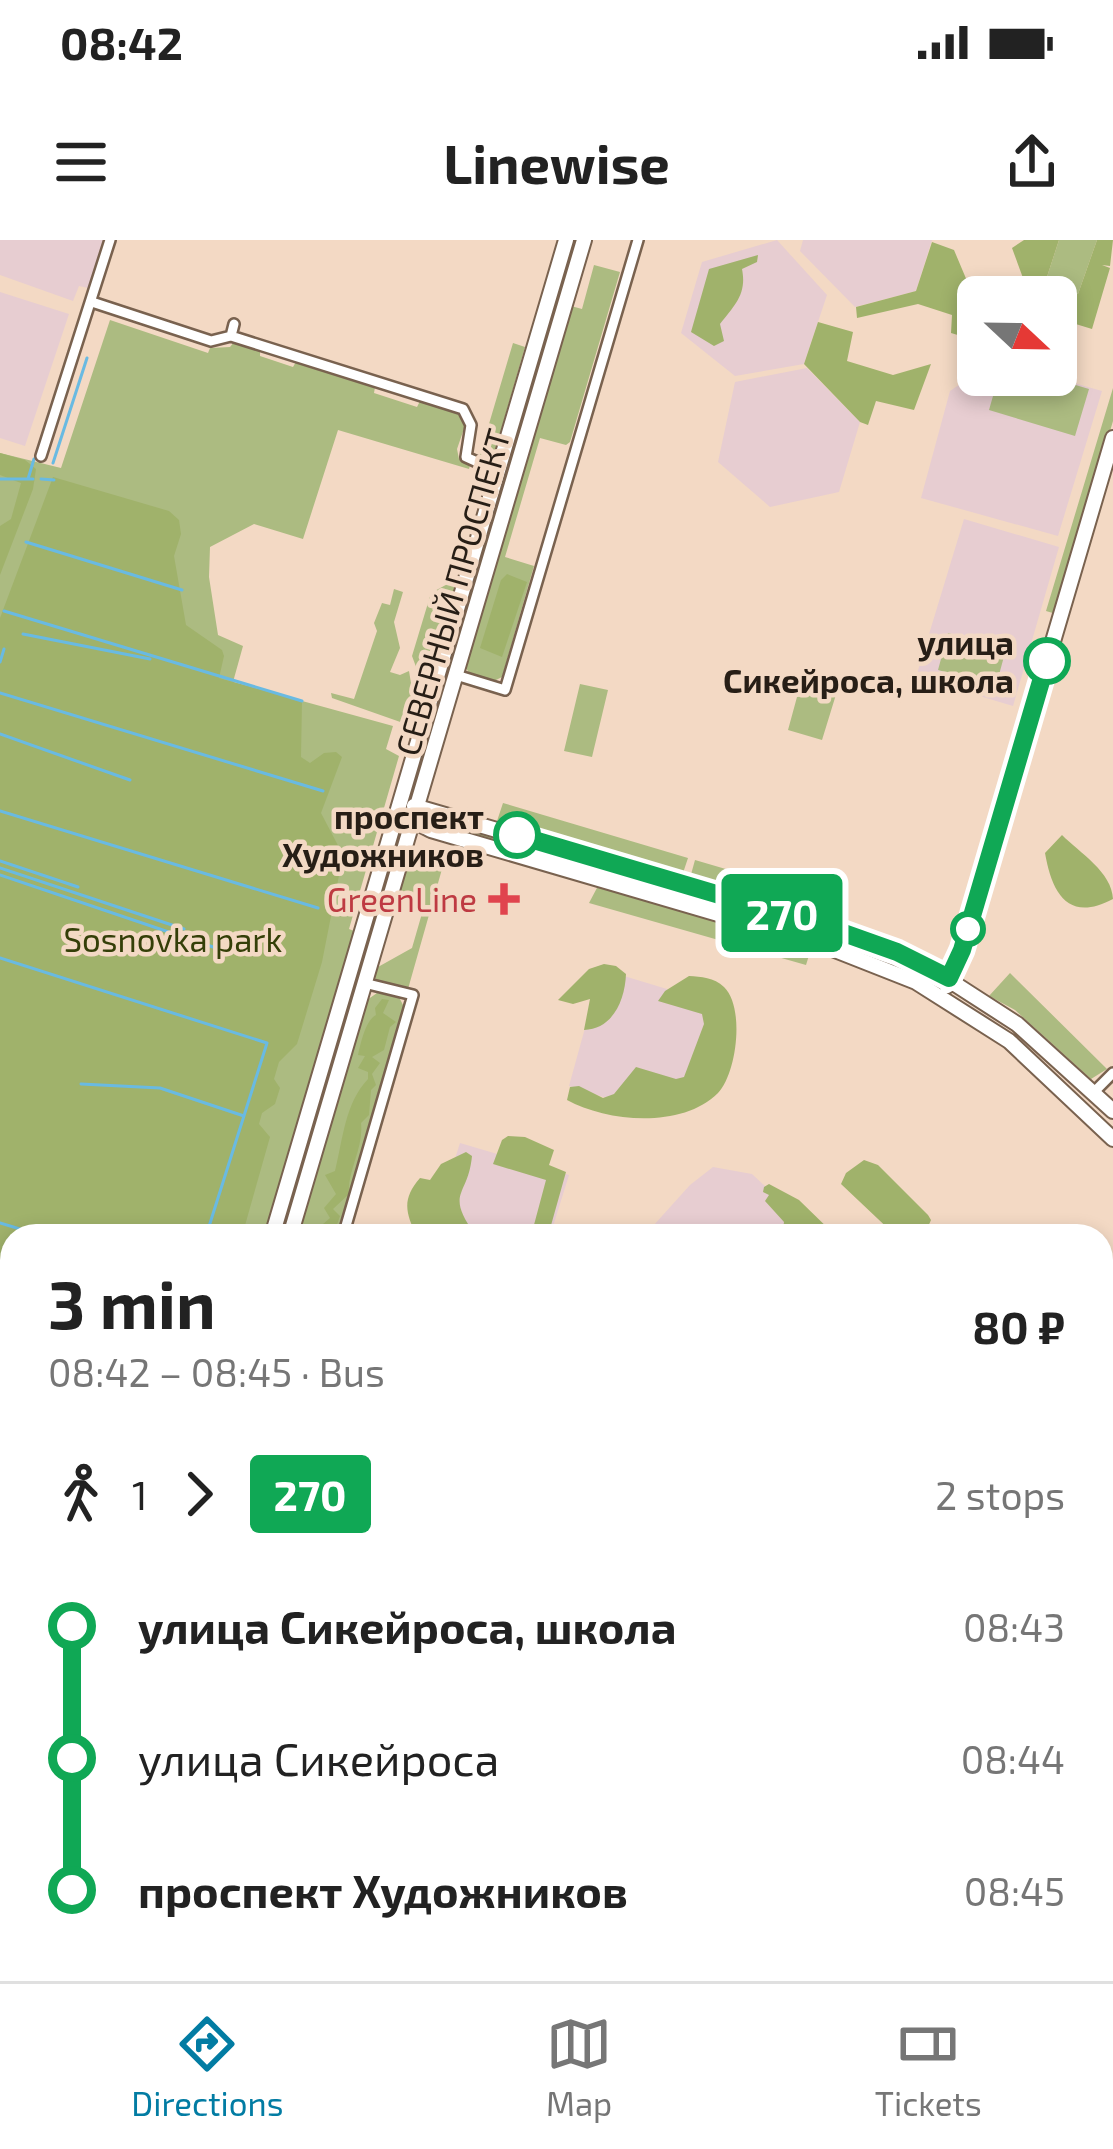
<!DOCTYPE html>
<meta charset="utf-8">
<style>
body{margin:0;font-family:"Exo 2",sans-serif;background:#f6f6f6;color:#222;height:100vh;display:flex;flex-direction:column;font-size:45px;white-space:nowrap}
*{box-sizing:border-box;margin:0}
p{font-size:39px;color:#767676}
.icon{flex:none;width:66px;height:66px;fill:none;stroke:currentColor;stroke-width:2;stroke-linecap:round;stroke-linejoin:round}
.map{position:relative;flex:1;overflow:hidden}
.drawer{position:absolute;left:0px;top:984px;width:1113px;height:759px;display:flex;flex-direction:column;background:#fff;border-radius:36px 36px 0 0;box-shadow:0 6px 18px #0003}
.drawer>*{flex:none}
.badge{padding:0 24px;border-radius:9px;font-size:42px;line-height:78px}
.needle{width:78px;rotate:112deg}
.tools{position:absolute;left:957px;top:36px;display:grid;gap:24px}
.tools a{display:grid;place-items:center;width:120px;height:120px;border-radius:18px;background:#fff;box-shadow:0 6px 18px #0003;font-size:60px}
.map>.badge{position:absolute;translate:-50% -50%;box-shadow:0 0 0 6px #fff}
.legs{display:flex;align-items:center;gap:18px;height:132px;padding:0 48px;font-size:39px}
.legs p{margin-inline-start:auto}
.summary{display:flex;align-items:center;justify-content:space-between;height:204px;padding:0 48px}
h1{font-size:66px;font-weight:700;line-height:90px}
ul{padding:0 48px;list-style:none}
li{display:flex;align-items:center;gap:42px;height:132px;font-size:45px}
li i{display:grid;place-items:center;width:18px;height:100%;margin:0 15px;background:currentColor}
li i::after{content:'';width:30px;height:30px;margin:-15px;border:9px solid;border-radius:50%;background:#fff}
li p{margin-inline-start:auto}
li:first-child i{background:linear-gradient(#0000 50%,currentColor 0)}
li:last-child i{background:linear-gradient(currentColor 50%,#0000 0)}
.status{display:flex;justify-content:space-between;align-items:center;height:84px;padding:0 60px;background:#fff;direction:ltr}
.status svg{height:33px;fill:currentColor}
header{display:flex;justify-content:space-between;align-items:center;height:156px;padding:0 48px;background:#fff;font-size:54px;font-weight:700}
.dock{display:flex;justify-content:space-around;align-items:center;height:168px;border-top:3px solid #e0e0e0;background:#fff;font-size:33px;color:#767676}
.dock a{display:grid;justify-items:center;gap:6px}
.dock .active{color:#027ca3}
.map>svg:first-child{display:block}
</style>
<div class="status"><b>08:42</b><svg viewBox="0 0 49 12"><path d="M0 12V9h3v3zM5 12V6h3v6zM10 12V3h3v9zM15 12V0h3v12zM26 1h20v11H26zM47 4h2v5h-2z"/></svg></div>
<header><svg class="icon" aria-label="menu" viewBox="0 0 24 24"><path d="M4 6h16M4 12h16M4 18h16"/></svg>Linewise<svg class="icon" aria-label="share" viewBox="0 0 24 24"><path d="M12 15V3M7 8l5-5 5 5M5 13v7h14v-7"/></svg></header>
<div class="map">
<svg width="1113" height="1741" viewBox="0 0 1113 1741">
<rect width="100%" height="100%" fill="#f3d9c4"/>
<!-- education -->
<path fill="#e7cdd1" d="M 0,0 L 104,0 L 88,48 L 79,46 L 73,61 L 0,35 Z
M 777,0 L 827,55 L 804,124 L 735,136 L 681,93 L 702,22 Z
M 803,0 L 932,0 L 916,51 L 855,67 L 800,11 Z
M 0,52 L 69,74 L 25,206 L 0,198 Z
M 807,128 L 860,182 L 839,252 L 770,267 L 718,222 L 735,142 Z
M 978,132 L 978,135 L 1046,135 L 1102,151 L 1058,296 L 921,258 L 950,151 Z
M 964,279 L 1059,307 L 1013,466 L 916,437 Z
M 624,736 L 733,769 L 709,855 L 647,871 L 569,846 L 593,759 Z
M 460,903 L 569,935 L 550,996 L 430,996 Z
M 713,927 L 752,934 L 799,978 L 833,996 L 644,996 L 690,945 Z
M 1101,1039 L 1113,1042 L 1113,1201 L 1101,1196 Z"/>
<!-- medical -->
<path fill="#e0cdbe" d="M 153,1731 L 777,1731 L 767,1741 L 155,1741 Z"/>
<!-- green -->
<path fill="#acbb81" d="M 1059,0 L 1097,0 L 1078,54 L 1045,43 Z
M 594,25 L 620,32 L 570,202 L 566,205 L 540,198 L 505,317 L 534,326 L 502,437 L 494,441 L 469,433 L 465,426 L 571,66 L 582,69 Z
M 110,80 L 208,113 L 210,108 L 230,107 L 234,102 L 260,109 L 260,116 L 293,127 L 297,120 L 375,147 L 374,153 L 417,167 L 420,161 L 459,171 L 467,180 L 457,209 L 459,219 L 470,225 L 469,229 L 338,190 L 303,299 L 254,284 L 210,307 L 209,337 L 218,395 L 243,406 L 233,442 L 393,486 L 386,509 L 399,516 L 349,689 L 354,691 L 264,996 L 12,996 L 12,1731 L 41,1731 L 37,1741 L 0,1741 L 0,213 L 61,228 Z
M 513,103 L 525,107 L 491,225 L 478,221 Z
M 999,135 L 1042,135 L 1089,149 L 1075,196 L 989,170 Z
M 1113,148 L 1113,181 L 1056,374 L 1046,371 Z
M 453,341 L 456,344 L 425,451 L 412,416 L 431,353 Z
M 394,349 L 403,352 L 394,382 L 400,408 L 390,432 L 400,435 L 409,431 L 414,461 L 406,484 L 332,458 L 331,453 L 354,459 L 377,391 L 374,383 L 382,363 L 390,365 Z
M 948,393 L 1006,409 L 996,446 L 938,430 Z
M 580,444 L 608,450 L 592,517 L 564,511 Z
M 838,448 L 822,500 L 788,490 L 797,457 Z
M 503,563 L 688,618 L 682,636 L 497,581 Z
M 438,578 L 838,697 L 915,727 L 913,732 L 837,703 L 436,585 Z
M 410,613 L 444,622 L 408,749 L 377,743 L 375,737 L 378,727 L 412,708 L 425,663 L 405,656 L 400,668 L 395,664 Z
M 695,620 L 845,664 L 839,682 L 690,638 Z
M 598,646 L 811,709 L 806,725 L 589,663 Z
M 1010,733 L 1107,829 L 1091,839 L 1015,770 L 989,756 Z
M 377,753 L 399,757 L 404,767 L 337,996 L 298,996 L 367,760 Z"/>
<!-- forest -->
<path fill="#a0b26b" d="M 1024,0 L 1059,0 L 1045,43 L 1078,54 L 1097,0 L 1113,0 L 1110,26 L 1102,25 L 1110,28 L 1092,89 L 1056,78 L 1056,57 L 1030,57 L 1012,8 Z
M 932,2 L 954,10 L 978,67 L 978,101 L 951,93 L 952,75 L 918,64 L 857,78 L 856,67 L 916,51 Z
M 758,15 L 757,22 L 742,29 C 747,54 735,65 720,84 L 724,101 L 714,106 L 691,92 L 709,29 Z
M 818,82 L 853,92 L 847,121 L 893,135 L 931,124 L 914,170 L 876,161 L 868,185 L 860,182 L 804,124 Z
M 0,213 L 25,220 L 36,229 L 33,249 L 0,335 L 0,286 L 11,279 L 21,243 L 0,235 Z
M 53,237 L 169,271 L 179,280 L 181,294 L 174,316 L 186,385 L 222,410 L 224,416 L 219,438 L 302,461 L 301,517 L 310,523 L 324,513 L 336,512 L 342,517 L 321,573 L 343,615 L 322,722 L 297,804 L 279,822 L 274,839 L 280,848 L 275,864 L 262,873 L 259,884 L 270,897 L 242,996 L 12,996 L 12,1302 L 0,1301 L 0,378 Z
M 507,334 L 527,342 L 502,417 L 480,408 L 501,340 Z
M 1062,595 C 1080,613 1112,632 1113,659 C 1068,683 1052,653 1045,613 Z
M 604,724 L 616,726 L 626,734 C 625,760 613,789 584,790 L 590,759 L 573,764 L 558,760 L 589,729 Z
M 689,736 C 701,737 714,737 724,747 C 745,767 737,833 718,853 C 682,889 607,882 567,860 L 570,847 L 579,846 L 603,858 L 614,854 L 636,827 L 676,839 L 684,837 L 704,784 L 702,774 L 658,761 L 665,751 Z
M 382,759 L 389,760 L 383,773 L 396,782 L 390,787 L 384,810 L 372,817 L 380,823 L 372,834 L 376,845 L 371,850 L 369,875 L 361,883 C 364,908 347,931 349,954 L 333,969 L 340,976 L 333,996 L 323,996 L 323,984 L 330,978 L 324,968 L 336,954 L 325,935 L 335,931 C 343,899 345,863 368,839 L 368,832 L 358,828 L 365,816 L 358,815 C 361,803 365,781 376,775 L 375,768 Z
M 508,896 L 525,897 L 554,910 L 549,925 L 566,932 L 548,996 L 531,996 L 546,940 L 493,924 L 502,900 Z
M 466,912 L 472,916 C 468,958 444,951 476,996 L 417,996 C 405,972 402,959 420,938 L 430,940 L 441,924 Z
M 864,920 L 878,925 L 928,975 L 931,980 L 924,996 L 896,996 L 841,944 L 846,933 Z
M 769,944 L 799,960 L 836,996 L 782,996 L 784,982 L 765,961 L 769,955 L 763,952 L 764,947 Z
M 0,1311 L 12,1313 L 12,1731 L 20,1731 L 17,1741 L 0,1741 Z"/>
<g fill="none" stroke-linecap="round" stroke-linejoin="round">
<!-- stream -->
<path stroke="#69bae2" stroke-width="3" d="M 53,223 L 87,118
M 0,239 L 33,239
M 28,239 L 34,219
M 41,239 L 54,240
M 26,302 L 182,350
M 4,371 L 302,461
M 23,394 L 150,419
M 0,422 L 4,409
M 0,453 L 323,551
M 0,494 L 130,540
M 0,571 L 318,668
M 0,621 L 78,647
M 0,628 L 184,689
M 0,635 L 216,708
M 0,718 L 267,803 L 206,996
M 81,844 L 160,848 L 244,876
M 0,983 L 43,996
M 0,1257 L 12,1261
M 0,1449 L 12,1438
M 8,1718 L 12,1703
M 0,1729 L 1,1728"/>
<defs>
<path id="street" d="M 92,62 L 211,101 L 231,96 L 234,84
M 231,96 L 463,169 L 471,185 L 466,217 L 497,231
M 41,216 L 110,0
M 456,435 L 505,450 L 638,0
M 1094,852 L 1113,833
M 343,996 L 413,755 L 364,743"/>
<path id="secondary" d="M 414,566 L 824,685 L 924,724 L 1017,784 L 1113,871
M 406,577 L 431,590 L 817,703 L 916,742 L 1009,801 L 1113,899
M 947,746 L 962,710 L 1113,198
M 272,996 L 566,0
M 290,996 L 584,0
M 1101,1486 L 1113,1473
M 1101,1524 L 1113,1512
M 46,1741 L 50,1731
M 65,1741 L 69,1731
M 854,1741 L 863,1731
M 890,1741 L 900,1731"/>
</defs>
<!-- street casing -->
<use href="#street" stroke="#79624f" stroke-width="14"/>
<!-- secondary casing -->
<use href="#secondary" stroke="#79624f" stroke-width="18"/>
<!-- street -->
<use href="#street" stroke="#fff" stroke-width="9"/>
<!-- secondary -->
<use href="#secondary" stroke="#fff" stroke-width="14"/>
<!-- tram -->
<path stroke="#584b40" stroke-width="3" d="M 1101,1502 L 1113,1489
M 875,1741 L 885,1731"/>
</g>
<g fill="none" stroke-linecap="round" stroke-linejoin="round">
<defs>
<path id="line-1" d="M 517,595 L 824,686 L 897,712 L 949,738 L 962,710 L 1047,421"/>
</defs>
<!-- line-1 casing -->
<use href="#line-1" stroke="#fff" stroke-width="27"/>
<!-- line-1 -->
<use href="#line-1" stroke="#10a855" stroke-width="18"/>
</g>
<!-- markers -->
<g fill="#fff" stroke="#10a855" stroke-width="6">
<circle cx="1047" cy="421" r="21"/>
<circle cx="517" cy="595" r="21"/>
<circle cx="968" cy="689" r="15"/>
</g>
<path fill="#e0444e" stroke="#f3d9c4" stroke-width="4.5" d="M498 641h12v12h12v12h-12v12h-12v-12h-12v-12h12z"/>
<g text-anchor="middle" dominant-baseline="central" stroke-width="9" stroke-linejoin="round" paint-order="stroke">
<!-- street labels -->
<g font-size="33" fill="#271e16" stroke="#f3d9c4">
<text transform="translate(452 352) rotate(-74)">СЕВЕРНЫЙ ПРОСПЕКТ</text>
</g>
<!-- stop labels -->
<g font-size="33" font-weight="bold" fill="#271e16" stroke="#f3d9c4" text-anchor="end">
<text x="1014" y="402">улица<tspan x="1014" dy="38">Сикейроса, школа</tspan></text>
<text x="484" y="576">проспект<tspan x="484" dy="38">Художников</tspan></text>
</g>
<!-- health labels -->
<g font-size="33" fill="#be3a42" stroke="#f3d9c4" text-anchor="end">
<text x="477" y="659">GreenLine</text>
</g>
<!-- park labels -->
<g font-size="33" fill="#343f08" stroke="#f3d9c4">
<text x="173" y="699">Sosnovka park</text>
</g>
</g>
</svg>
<div class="tools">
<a><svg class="needle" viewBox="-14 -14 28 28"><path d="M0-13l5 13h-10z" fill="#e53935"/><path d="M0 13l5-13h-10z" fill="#767676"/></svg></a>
</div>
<b class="badge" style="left:782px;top:673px;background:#10a855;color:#fff">270</b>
<section class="drawer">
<div class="summary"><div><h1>3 min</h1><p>08:42 – 08:45 · Bus</p></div><b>80 ₽</b></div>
<div class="legs"><svg class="icon" aria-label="walk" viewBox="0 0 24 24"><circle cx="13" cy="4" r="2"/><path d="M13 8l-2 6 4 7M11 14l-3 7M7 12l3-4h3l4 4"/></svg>1<svg class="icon" aria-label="forward" viewBox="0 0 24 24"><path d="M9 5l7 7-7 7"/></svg><b class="badge" style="background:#10a855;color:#fff">270</b><p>2 stops</p></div>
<ul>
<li><i style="color:#10a855"></i><b>улица Сикейроса, школа</b><p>08:43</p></li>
<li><i style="color:#10a855"></i><span>улица Сикейроса</span><p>08:44</p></li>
<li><i style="color:#10a855"></i><b>проспект Художников</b><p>08:45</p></li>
</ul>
</section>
</div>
<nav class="dock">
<a class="active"><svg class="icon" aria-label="directions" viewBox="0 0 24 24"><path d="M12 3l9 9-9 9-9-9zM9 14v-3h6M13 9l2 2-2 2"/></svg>Directions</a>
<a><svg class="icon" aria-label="map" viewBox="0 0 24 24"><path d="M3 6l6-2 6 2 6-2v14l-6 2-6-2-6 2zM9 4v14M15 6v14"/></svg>Map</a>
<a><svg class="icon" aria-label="tickets" viewBox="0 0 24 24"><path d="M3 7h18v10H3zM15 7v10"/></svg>Tickets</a>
</nav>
